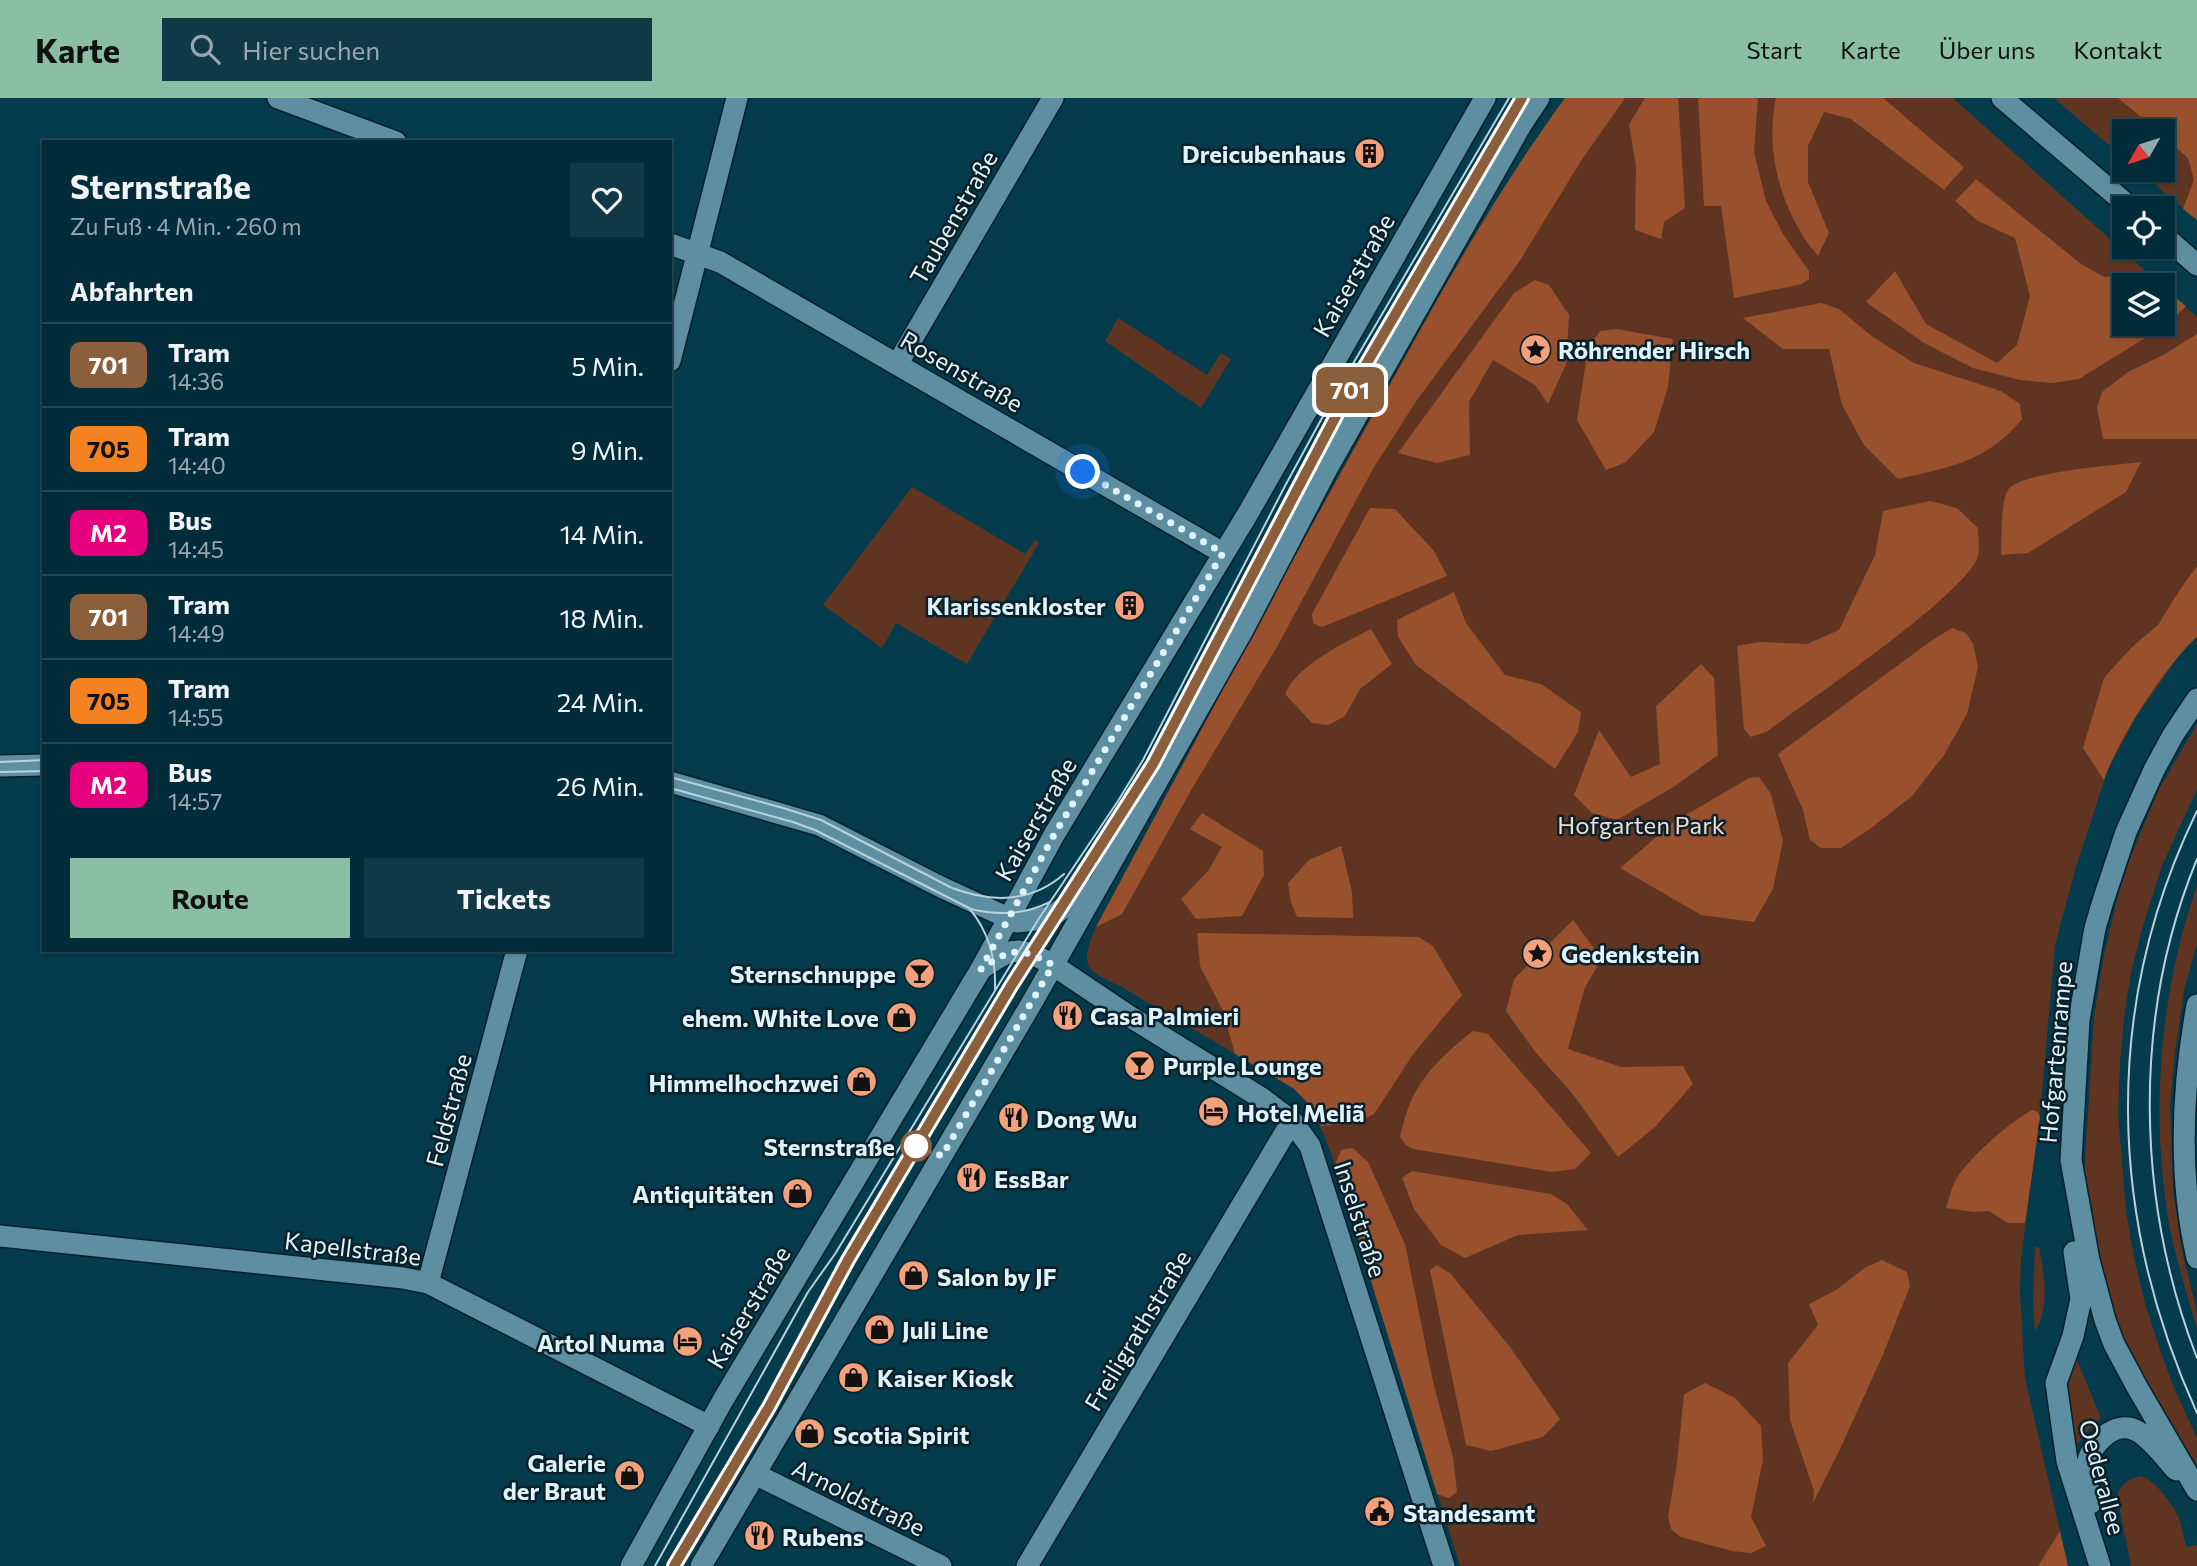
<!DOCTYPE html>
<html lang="de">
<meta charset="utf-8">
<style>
body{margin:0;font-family:Commissioner,sans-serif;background:#113845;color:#f1f3f6;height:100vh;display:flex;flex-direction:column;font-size:26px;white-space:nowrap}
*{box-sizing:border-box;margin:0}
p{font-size:23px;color:#97a7af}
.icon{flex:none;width:38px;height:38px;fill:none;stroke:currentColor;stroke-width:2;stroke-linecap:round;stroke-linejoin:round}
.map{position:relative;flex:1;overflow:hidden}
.details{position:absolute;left:42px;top:42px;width:630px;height:812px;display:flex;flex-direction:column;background:#032c3a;border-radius:0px;box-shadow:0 2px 5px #0004,0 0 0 2px #244854}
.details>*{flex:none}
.badge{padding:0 14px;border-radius:10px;font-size:24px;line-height:46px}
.needle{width:46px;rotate:231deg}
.fabs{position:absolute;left:2112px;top:21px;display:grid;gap:14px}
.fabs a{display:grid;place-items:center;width:63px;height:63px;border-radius:0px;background:#032c3a;box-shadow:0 2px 5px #0004,0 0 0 2px #244854;font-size:35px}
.you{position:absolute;width:35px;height:35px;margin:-18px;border:5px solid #fff;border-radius:50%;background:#1a73e8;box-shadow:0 0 0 10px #1a73e833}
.map>.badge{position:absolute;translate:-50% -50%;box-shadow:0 0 0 4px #fff}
h2{padding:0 28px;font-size:26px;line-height:63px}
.round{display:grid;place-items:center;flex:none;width:74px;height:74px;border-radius:0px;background:#113845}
.head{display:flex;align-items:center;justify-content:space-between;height:119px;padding:0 28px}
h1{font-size:33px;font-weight:700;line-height:52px}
.action{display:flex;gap:14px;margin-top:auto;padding:14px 28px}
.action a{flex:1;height:80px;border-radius:0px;background:#8abfa5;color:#111;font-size:28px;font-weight:700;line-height:80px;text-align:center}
.action a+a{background:#113845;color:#f1f3f6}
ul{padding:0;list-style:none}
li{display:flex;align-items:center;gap:21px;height:84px;padding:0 28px;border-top:2px solid #244854}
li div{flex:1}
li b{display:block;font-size:26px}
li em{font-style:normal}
li .badge{min-width:77px;font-weight:700;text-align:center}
header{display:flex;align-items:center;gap:42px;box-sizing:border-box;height:98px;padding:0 35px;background:#8abfa5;color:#111}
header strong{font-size:33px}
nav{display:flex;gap:38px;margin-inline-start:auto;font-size:24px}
.search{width:490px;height:63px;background:#113845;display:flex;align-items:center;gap:18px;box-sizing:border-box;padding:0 24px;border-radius:0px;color:#97a7af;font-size:26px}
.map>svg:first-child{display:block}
</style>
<header>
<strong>Karte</strong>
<div class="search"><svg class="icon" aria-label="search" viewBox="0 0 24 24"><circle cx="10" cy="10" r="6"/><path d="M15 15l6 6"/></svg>Hier suchen</div>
<nav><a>Start</a><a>Karte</a><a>Über uns</a><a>Kontakt</a></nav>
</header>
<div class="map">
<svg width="2197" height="1468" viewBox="0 0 2197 1468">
<rect width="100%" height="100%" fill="#043b4d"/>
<!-- green -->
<path fill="#5f3522" d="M 1565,0 L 1953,0 L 2161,187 L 2124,187 L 2124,226 L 2163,226 L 2163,189 L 2197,219 L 2197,539 L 2180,556 L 2136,619 L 2108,671 L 2076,769 L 2055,847 L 2040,1019 L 2021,1160 L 2020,1195 L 2025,1280 L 2068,1468 L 1460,1468 L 1335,1067 C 1325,1037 1315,1012 1293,990 L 1120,888 C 1088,873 1080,871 1093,835 C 1188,657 1282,479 1380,303 C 1438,200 1495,96 1565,0 Z
M 2054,0 L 2197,0 L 2197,122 L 2138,72 L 2163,72 L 2163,33 L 2124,33 L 2124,60 Z
M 1118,220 L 1207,277 L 1221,255 L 1231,261 L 1201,310 L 1105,243 Z
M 912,389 L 1025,456 L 1035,442 L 1039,445 L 967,566 L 896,525 L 882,550 L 823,507 Z
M 2197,626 L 2197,691 L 2162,768 L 2142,831 L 2131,875 L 2125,911 L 2120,965 L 2118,1015 L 2126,1113 L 2134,1160 L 2146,1209 L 2162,1258 L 2175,1292 L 2197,1340 L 2197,1368 L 2139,1275 L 2118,1231 L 2099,1170 L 2084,1078 L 2094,919 L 2103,862 L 2117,801 L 2132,755 L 2159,691 Z
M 2197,787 L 2197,846 L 2184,892 L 2175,955 L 2170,1005 L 2173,1093 L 2182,1153 L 2197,1214 L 2197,1231 C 2185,1190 2172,1149 2166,1107 C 2151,999 2162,890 2197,787 Z
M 2035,1149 L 2039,1149 C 2044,1177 2050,1206 2036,1232 L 2035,1232 L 2033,1206 Z
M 2076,1260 L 2101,1320 L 2088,1332 L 2076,1347 L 2066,1286 Z
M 2140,1378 C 2154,1380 2173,1407 2179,1420 C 2182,1429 2184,1440 2186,1449 L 2197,1447 L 2197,1468 L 2131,1468 L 2117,1398 C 2121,1386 2128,1381 2140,1378 Z"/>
<!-- forest -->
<path fill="#98502d" d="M 1565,0 L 1625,0 L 1581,63 L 1519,164 L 1417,302 L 1374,369 L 1278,547 L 1193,689 L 1122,816 L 1096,829 C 1190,653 1283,477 1381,303 C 1438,200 1495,95 1565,0 Z
M 1645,0 L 1678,0 L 1685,110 L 1664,124 L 1661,141 L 1635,132 L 1636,68 L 1629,26 Z
M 1698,0 L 1758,0 L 1754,54 L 1766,103 L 1783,136 L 1809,173 L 1809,181 L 1802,186 L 1734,200 L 1721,108 L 1704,108 Z
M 1776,0 L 1883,0 L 1964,69 L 1944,92 L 1851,21 L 1824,14 L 1808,48 L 1808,84 L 1829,135 L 1818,158 C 1782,116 1764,54 1776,0 Z
M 2118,0 L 2197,0 L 2197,122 L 2183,111 L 2194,82 L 2188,60 L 2163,38 L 2163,33 L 2158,33 Z
M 1976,81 L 2081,166 L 2104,179 L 2142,174 L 2161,187 L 2124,187 L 2124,226 L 2163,226 L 2163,189 L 2186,208 L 2166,227 L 2079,281 L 2052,285 L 2020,282 L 1973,270 L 1924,245 L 1866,204 L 1895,173 L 1926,226 L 1997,265 L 2017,247 L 2030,198 L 2015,140 L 1978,123 L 1955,103 Z
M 1535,182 L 1549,187 L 1569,217 L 1566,266 L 1548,306 L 1535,287 L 1493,262 L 1469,304 L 1470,357 L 1437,365 L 1398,355 L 1514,195 Z
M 1821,205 L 1839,211 L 1873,239 L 1914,265 L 2001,293 L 2020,306 L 2022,321 C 1987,364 1950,369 1898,381 L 1864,347 L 1842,307 L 1829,251 L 1783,251 L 1743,220 Z
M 1617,231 L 1673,241 L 1668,289 L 1654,334 L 1626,364 L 1606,372 L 1577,322 L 1588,250 L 1600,233 Z
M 2197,236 L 2197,341 L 2103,341 L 2097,310 L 2102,294 L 2128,274 L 2165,256 Z
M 2141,364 L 2126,394 L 2028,455 L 2001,457 C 2002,442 2000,405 2008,392 C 2019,374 2117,367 2141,364 Z
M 1930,403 L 1957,410 L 1978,430 C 1978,439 1980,449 1978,458 C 1969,494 1804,606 1766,634 L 1751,639 L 1744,631 L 1737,548 L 1760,544 L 1807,546 L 1839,532 L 1875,457 L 1883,413 Z
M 1370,410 L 1395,411 L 1434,453 L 1447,478 L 1322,529 L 1313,525 L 1312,516 Z
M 2197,468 L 2197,539 C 2166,566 2117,643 2104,682 L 2083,650 L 2104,580 L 2131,550 L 2158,527 L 2181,490 Z
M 1454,494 L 1466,525 L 1505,577 L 1541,586 L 1581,614 L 1578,634 L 1555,671 L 1416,567 L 1398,539 L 1397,522 Z
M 1952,530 L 1966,535 L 1973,546 L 1978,569 L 1967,616 L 1944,657 L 1912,698 L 1870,731 L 1841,750 L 1821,750 L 1810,742 L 1803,712 L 1778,656 L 1928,545 Z
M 1371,531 L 1392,566 L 1360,591 L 1345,618 L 1329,627 L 1312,625 L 1285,596 C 1297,567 1344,545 1371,531 Z
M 1701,566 L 1714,580 L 1718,657 L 1675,688 L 1617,722 L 1592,715 L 1574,697 L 1599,632 L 1631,679 L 1660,666 L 1656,608 Z
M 1759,679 L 1771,696 L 1783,743 L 1773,791 L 1754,824 L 1701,817 L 1620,770 L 1674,724 L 1749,680 Z
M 1202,715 L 1263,753 L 1264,777 L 1242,818 L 1196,821 L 1181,801 L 1208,773 L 1222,749 L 1190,731 Z
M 1341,748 L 1352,794 L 1353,820 L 1297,819 L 1291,804 L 1288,785 L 1309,762 Z
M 1573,822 L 1602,861 L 1585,889 L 1568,951 L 1621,969 L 1683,968 L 1693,986 L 1655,1029 L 1618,1059 L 1572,995 L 1536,955 L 1506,913 L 1514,881 Z
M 1197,835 L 1419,839 L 1433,848 L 1462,897 L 1414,955 L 1374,1016 L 1357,1025 L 1321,1028 L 1308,1005 L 1293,990 L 1235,956 L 1223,913 L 1200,868 Z
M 1473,933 L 1488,936 L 1591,1055 L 1575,1071 L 1552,1074 L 1413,1051 L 1406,1047 L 1400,1039 C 1404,1022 1409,1003 1419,988 C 1431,968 1455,947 1473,933 Z
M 2032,1012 L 2038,1014 L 2040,1019 L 2025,1125 L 2008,1125 L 1989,1113 L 1974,1114 L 1946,1110 C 1949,1101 1951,1091 1955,1083 C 1968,1060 2009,1025 2032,1012 Z
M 1353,1050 L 1368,1064 L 1405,1146 L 1433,1284 L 1453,1359 L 1457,1394 L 1449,1400 L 1437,1396 L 1335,1067 L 1341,1052 Z
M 1412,1073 L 1551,1096 L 1567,1106 L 1588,1132 L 1518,1137 L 1465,1160 L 1441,1147 L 1414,1111 L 1402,1080 Z
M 1882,1162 L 1907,1174 L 1910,1188 L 1882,1259 L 1840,1351 L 1813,1405 L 1814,1393 L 1790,1322 L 1788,1265 L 1818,1227 L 1809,1206 L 1836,1192 L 1866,1169 Z
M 1437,1167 L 1451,1176 L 1510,1249 L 1560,1321 L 1543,1339 L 1491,1353 L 1466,1347 L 1430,1172 Z
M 1705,1285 L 1735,1300 L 1761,1328 L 1763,1362 L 1751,1419 L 1766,1448 L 1751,1455 L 1732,1453 L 1681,1439 L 1671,1431 L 1668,1419 L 1677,1365 L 1684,1296 Z
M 2060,1433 L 2068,1468 L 2038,1468 Z"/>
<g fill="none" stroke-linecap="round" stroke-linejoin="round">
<defs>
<path id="minor" d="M 278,0 L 396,44
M 670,146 L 720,164 L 1223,455
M 670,263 L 737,0
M 898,265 L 1053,0
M 0,668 L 44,667
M 670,684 L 819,727 L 943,790 L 1017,824 L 1035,822 L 1054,817 L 1080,796 L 1096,789
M 981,871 L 998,860 L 1009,854 L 1019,853 L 1031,855 L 1053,867 L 1129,918 L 1263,1001 L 1292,1023 L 1310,1048 L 1444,1468
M 0,1138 L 403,1180 L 428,1185 L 709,1328
M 428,1185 L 517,852
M 755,1376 L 941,1468
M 1027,1468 L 1292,1023"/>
<path id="secondary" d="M 2002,0 L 2131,110
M 2163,137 L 2197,167
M 2197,601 L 2173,637 L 2154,672 L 2126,734 L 2103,803 L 2095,830 L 2079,922 L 2071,1062 L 2089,1162 L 2105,1222 L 2114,1246 L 2137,1289 L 2197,1392
M 2197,907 C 2182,990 2178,1078 2197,1160
M 2074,1154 L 2081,1201 L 2073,1238 L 2056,1285 L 2067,1363 L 2100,1468
M 2091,1405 C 2089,1394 2086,1379 2087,1367 C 2090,1346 2115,1321 2137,1333 C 2153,1342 2164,1359 2176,1372
M 631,1468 L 723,1302 L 981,871 L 1054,737 L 1247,417 L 1485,0
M 701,1468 L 1034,901 L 1244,530 L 1328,369 L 1521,27 L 1539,0"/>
</defs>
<!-- minor casing -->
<use href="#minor" stroke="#06202a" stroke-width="24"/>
<!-- secondary casing -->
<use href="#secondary" stroke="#06202a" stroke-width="24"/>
<!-- minor -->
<use href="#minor" stroke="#5d8ea2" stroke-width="21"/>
<!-- secondary -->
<use href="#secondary" stroke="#5d8ea2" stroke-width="21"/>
<!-- tram -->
<path stroke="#b7d2dc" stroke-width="2" d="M 0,664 L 44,662
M 0,674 L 44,673
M 670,679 L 783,710 L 821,722 L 952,790 C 992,805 1031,805 1064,776
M 670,690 L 793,724 L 815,732 L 971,811 C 999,818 1024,817 1050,804
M 2197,713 C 2102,908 2108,1119 2197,1315
M 2197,761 C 2132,919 2136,1102 2197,1260
M 969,810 C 989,834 996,860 995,891
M 655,1468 L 808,1194 L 835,1156 L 1038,822 L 1118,703 L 1143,662 L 1285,388 L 1334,298 L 1509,0
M 674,1468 L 769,1309 L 848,1162 L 1011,888 L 1153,666 L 1337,316 L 1522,0"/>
</g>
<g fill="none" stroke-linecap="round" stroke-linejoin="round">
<defs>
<path id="line" d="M 674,1468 L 769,1309 L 848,1162 L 1011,888 L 1153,666 L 1337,316 L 1522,0"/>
</defs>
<!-- line casing -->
<use href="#line" stroke="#fff" stroke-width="16"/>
<!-- line -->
<use href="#line" stroke="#8b5e3c" stroke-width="10"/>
<!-- walk -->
<path stroke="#dff3fc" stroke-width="7" stroke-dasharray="0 12.6" d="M 916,1048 L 942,1058 L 1053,867 C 1019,849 1013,849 981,871 L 1054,737 L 1223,455 L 1083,374"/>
</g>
<!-- icons -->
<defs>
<symbol id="building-disc" viewBox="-11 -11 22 22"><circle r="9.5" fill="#f1a17c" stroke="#0b2028"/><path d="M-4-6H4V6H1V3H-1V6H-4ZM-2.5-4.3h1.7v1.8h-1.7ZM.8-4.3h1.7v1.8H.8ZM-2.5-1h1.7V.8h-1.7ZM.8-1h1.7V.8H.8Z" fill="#111"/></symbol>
<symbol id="sight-disc" viewBox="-11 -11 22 22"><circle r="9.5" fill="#f1a17c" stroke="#0b2028"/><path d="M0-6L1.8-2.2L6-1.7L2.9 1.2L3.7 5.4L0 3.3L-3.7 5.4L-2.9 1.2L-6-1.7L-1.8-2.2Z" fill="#111"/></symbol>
<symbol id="bar-disc" viewBox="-11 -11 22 22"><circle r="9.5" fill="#f1a17c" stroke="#0b2028"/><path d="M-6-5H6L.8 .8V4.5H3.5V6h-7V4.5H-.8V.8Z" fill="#111"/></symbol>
<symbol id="restaurant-disc" viewBox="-11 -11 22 22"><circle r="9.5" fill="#f1a17c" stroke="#0b2028"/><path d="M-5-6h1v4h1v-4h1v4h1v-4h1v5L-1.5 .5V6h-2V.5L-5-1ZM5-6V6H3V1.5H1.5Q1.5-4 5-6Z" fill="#111"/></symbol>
<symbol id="shop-disc" viewBox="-11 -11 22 22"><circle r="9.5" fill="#f1a17c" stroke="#0b2028"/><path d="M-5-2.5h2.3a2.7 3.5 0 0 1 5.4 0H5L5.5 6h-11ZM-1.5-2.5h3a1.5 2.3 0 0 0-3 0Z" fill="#111"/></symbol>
<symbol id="hotel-disc" viewBox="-11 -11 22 22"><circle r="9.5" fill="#f1a17c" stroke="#0b2028"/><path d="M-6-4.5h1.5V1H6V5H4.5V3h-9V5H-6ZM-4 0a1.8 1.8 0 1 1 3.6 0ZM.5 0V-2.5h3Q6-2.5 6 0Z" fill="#111"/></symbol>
<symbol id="civic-disc" viewBox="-11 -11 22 22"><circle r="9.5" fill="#f1a17c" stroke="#0b2028"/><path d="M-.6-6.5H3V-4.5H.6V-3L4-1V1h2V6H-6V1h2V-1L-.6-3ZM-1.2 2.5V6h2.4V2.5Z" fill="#111"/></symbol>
</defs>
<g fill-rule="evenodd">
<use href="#building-disc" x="1352" y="38" width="35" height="35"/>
<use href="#sight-disc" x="1518" y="234" width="35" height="35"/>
<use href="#building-disc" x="1112" y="490" width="35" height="35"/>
<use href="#sight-disc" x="1520" y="838" width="35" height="35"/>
<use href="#bar-disc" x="902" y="858" width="35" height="35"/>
<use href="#restaurant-disc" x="1050" y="900" width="35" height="35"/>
<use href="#shop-disc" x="884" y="902" width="35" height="35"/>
<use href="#bar-disc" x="1122" y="950" width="35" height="35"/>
<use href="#shop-disc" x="844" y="966" width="35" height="35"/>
<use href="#hotel-disc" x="1196" y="996" width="35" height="35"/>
<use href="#restaurant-disc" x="996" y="1002" width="35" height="35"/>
<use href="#restaurant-disc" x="954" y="1062" width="35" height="35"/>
<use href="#shop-disc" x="780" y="1078" width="35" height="35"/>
<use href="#shop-disc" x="896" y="1160" width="35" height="35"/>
<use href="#shop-disc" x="862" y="1214" width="35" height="35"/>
<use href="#hotel-disc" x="670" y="1226" width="35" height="35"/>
<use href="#shop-disc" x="836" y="1262" width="35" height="35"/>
<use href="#shop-disc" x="792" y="1318" width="35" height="35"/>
<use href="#shop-disc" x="612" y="1360" width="35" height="35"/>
<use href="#civic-disc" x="1362" y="1396" width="35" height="35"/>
<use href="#restaurant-disc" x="742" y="1420" width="35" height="35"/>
</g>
<!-- markers -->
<circle fill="#fff" stroke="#8b5e3c" stroke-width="3.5" cx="916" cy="1048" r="14"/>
<g text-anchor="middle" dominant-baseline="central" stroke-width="5" stroke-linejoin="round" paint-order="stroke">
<!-- poi labels -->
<g font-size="24" font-weight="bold" fill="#dff3fc" stroke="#0b2028" text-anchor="start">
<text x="1346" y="55" text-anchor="end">Dreicubenhaus</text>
<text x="1558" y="251">Röhrender Hirsch</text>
<text x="1106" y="507" text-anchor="end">Klarissenkloster</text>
<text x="1561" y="855">Gedenkstein</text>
<text x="896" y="875" text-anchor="end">Sternschnuppe</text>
<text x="1090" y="917">Casa Palmieri</text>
<text x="879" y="919" text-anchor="end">ehem. White Love</text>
<text x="1163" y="967">Purple Lounge</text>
<text x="839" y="984" text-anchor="end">Himmelhochzwei</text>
<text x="1237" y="1014">Hotel Meliã</text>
<text x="1036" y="1020">Dong Wu</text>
<text x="994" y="1080">EssBar</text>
<text x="774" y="1095" text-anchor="end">Antiquitäten</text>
<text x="937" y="1178">Salon by JF</text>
<text x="902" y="1231">Juli Line</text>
<text x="665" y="1244" text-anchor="end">Artol Numa</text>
<text x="877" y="1279">Kaiser Kiosk</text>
<text x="833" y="1336">Scotia Spirit</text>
<text x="606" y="1364" text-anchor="end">Galerie<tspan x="606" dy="28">der Braut</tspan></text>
<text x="1403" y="1414">Standesamt</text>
<text x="782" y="1438">Rubens</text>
</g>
<!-- street labels -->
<g font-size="24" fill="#dff3fc" stroke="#0b2028">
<text transform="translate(953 119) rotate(-60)">Taubenstraße</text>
<text transform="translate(1353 177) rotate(-60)">Kaiserstraße</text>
<text transform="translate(962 273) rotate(30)">Rosenstraße</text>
<text transform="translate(1035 721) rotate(-60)">Kaiserstraße</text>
<text transform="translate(2055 954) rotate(-85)">Hofgartenrampe</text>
<text transform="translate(448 1012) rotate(-75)">Feldstraße</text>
<text transform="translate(1361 1121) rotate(72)">Inselstraße</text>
<text transform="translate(353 1150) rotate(7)">Kapellstraße</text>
<text transform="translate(748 1209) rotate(-59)">Kaiserstraße</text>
<text transform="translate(1137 1232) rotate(-59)">Freiligrathstraße</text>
<text transform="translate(2103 1379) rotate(75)">Oederallee</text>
<text transform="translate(859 1399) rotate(26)">Arnoldstraße</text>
</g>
<!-- park labels -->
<g font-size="24" fill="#f2dcd3" stroke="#0b2028">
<text x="1641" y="726">Hofgarten Park</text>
</g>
<!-- stop labels -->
<g font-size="24" font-weight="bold" fill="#dff3fc" stroke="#0b2028" text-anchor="end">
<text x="895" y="1048">Sternstraße</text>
</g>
</g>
</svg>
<div class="fabs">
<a><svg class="needle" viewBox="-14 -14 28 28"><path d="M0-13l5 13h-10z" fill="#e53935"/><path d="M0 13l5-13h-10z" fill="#97a7af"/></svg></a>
<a><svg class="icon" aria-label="locate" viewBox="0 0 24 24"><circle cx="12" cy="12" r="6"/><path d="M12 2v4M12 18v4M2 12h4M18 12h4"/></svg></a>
<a><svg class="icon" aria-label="layers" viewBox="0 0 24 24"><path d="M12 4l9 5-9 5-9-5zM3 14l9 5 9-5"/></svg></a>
</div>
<div class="you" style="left:1083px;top:374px"></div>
<b class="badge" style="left:1350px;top:292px;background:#8b5e3c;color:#fff">701</b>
<section class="details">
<div class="head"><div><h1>Sternstraße</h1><p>Zu Fuß · 4 Min. · 260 m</p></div><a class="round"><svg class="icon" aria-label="heart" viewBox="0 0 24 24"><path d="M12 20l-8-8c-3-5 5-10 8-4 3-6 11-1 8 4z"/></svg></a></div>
<h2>Abfahrten</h2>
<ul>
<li><span class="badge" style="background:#8b5e3c;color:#fff">701</span><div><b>Tram</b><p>14:36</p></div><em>5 Min.</em></li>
<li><span class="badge" style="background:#f58220;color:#111">705</span><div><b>Tram</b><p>14:40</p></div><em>9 Min.</em></li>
<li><span class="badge" style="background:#e6007e;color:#fff">M2</span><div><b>Bus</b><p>14:45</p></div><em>14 Min.</em></li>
<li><span class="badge" style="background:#8b5e3c;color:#fff">701</span><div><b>Tram</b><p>14:49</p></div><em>18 Min.</em></li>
<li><span class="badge" style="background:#f58220;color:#111">705</span><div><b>Tram</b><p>14:55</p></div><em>24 Min.</em></li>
<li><span class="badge" style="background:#e6007e;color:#fff">M2</span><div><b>Bus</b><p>14:57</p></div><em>26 Min.</em></li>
</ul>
<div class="action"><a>Route</a><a>Tickets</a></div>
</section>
</div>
